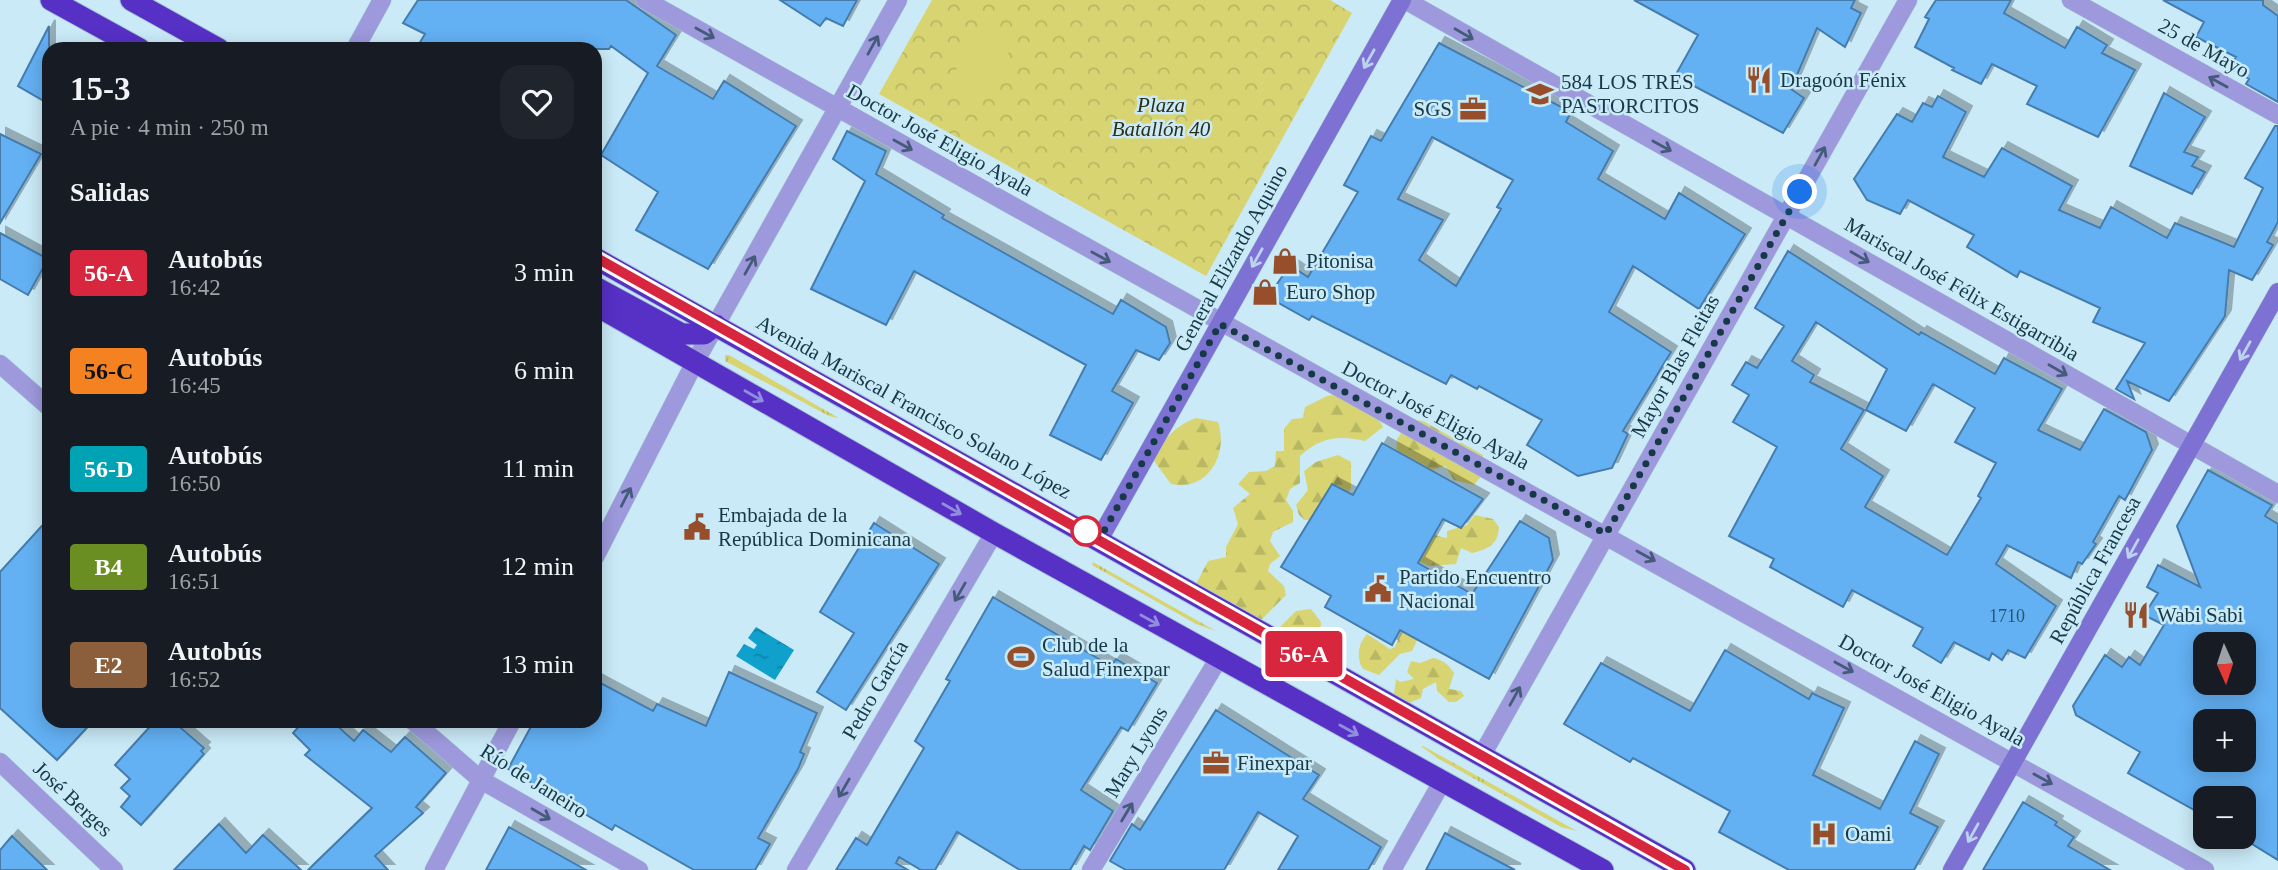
<!DOCTYPE html>
<html lang="es">
<meta charset="utf-8">
<style>
body{margin:0;font-family:Georgia,serif;background:#20242c;color:#f1f3f6;height:100vh;display:flex;flex-direction:column;font-size:26px;white-space:nowrap}
*{box-sizing:border-box;margin:0}
p{font-size:23px;color:#9ea1a6}
.icon{flex:none;width:38px;height:38px;fill:none;stroke:currentColor;stroke-width:2;stroke-linecap:round;stroke-linejoin:round}
.map{position:relative;flex:1;overflow:hidden}
.drawer{position:absolute;left:42px;top:42px;width:560px;height:686px;display:flex;flex-direction:column;background:#171b24;border-radius:21px;box-shadow:0 4px 18px #0003}
.drawer>*{flex:none}
.badge{padding:0 14px;border-radius:5px;font-size:24px;line-height:46px}
.needle{width:46px;rotate:177deg}
.fabs{position:absolute;left:2193px;top:632px;display:grid;gap:14px}
.fabs a{display:grid;place-items:center;width:63px;height:63px;border-radius:14px;background:#171b24;box-shadow:0 4px 18px #0003;font-size:35px}
.you{position:absolute;width:35px;height:35px;margin:-18px;border:5px solid #fff;border-radius:50%;background:#1a73e8;box-shadow:0 0 0 10px #1a73e833}
.map>.badge{position:absolute;translate:-50% -50%;box-shadow:0 0 0 4px #fff}
h2{padding:0 28px;font-size:26px;line-height:63px}
.round{display:grid;place-items:center;flex:none;width:74px;height:74px;border-radius:21px;background:#20242c}
.overview{display:flex;align-items:center;justify-content:space-between;height:119px;padding:0 28px}
h1{font-size:33px;font-weight:600;line-height:52px}
ul{padding:0;list-style:none}
li{display:flex;align-items:center;gap:21px;height:98px;padding:0 28px}
li div{flex:1}
li b{display:block;font-size:26px}
li em{font-style:normal}
li .badge{min-width:77px;font-weight:700;text-align:center}
.map>svg:first-child{display:block}
</style>
<div class="map">
<svg width="2278" height="870" viewBox="0 0 2278 870">
<defs>
<pattern id="grass-tufts" width="24" height="20" patternUnits="userSpaceOnUse" patternTransform="scale(1.75)"><rect width="24" height="20" fill="#d8d471"/><path d="M3 7l-1-3M5 7V3M7 7l1-3M15 17l-1-3M17 17v-4M19 17l1-3" fill="none" stroke="#b8b763"/></pattern>
<pattern id="forest-firs" width="22" height="20" patternUnits="userSpaceOnUse" patternTransform="scale(1.75)"><rect width="22" height="20" fill="#d8d471"/><path d="M5 1l3.5 6h-7zM16 11l3.5 6h-7z" fill="#b8b763"/></pattern>
<pattern id="park-crowns" width="20" height="18" patternUnits="userSpaceOnUse" patternTransform="scale(1.75)"><rect width="20" height="18" fill="#d8d471"/><path d="M2 6a3 3 0 1 1 6 0M12 15a3 3 0 1 1 6 0" fill="none" stroke="#b8b763"/></pattern>
<pattern id="water-ripples" width="26" height="14" patternUnits="userSpaceOnUse" patternTransform="scale(1.75)"><rect width="26" height="14" fill="#10a0cc"/><path d="M2 4q2-2 4 0t4 0M15 11q2-2 4 0t4 0" fill="none" stroke="#0e83a7"/></pattern>
<filter id="shadow"><feDropShadow dx="6" dy="-6" stdDeviation="0" flood-color="#0004"/></filter>
</defs>
<rect width="100%" height="100%" fill="#caeaf7"/>
<!-- grass -->
<path fill="url(#grass-tufts)" d="M 729,355 L 837,417 L 838,418 L 829,416 L 725,361 L 725,355 Z
M 1093,562 L 1216,631 L 1196,624 L 1092,565 Z
M 1421,746 L 1423,746 L 1577,831 L 1561,827 L 1437,758 Z"/>
<!-- forest -->
<path fill="url(#forest-firs)" d="M 1341,394 L 1372,408 L 1383,427 L 1365,441 C 1338,435 1321,437 1300,456 L 1300,483 L 1290,489 L 1286,500 L 1293,511 L 1293,522 L 1273,532 L 1270,541 L 1280,556 L 1270,564 L 1268,571 L 1284,586 L 1286,595 L 1259,622 L 1195,586 L 1208,561 L 1226,557 L 1226,547 L 1238,524 L 1233,508 L 1250,494 L 1238,484 L 1249,472 L 1266,471 L 1275,466 L 1276,451 L 1284,451 L 1284,429 L 1292,419 L 1303,418 L 1305,407 L 1327,396 Z
M 1196,418 L 1218,422 C 1229,455 1207,492 1171,484 L 1154,461 C 1163,440 1174,426 1196,418 Z
M 1411,419 L 1423,421 L 1483,455 L 1484,473 L 1474,485 L 1454,480 L 1445,466 L 1423,473 L 1395,475 L 1397,439 Z
M 1338,455 L 1351,462 L 1351,488 L 1332,520 L 1305,520 L 1299,515 L 1296,505 L 1308,490 L 1304,471 L 1316,462 Z
M 1475,515 L 1493,519 L 1499,527 C 1498,544 1489,549 1472,553 L 1461,548 L 1456,564 L 1429,566 L 1418,561 L 1426,533 L 1447,538 L 1447,531 L 1467,525 Z
M 1311,609 L 1321,622 L 1320,643 L 1312,652 L 1279,634 L 1279,628 L 1296,611 Z
M 1402,631 L 1411,631 L 1418,638 L 1412,651 L 1400,654 L 1379,675 L 1363,669 C 1356,658 1358,644 1367,634 L 1390,649 L 1395,647 Z
M 1433,658 C 1443,660 1448,664 1454,673 L 1449,689 L 1461,691 L 1464,696 L 1456,702 L 1449,702 L 1437,691 L 1436,682 L 1423,689 L 1421,698 L 1409,703 L 1394,694 L 1396,679 L 1400,682 L 1414,679 L 1407,672 L 1411,661 L 1420,663 Z"/>
<!-- park -->
<path fill="url(#park-crowns)" d="M 932,0 L 1330,0 L 1352,13 L 1206,276 L 879,94 Z"/>
<!-- pitch -->
<path fill="#d8d471" d="M 982,22 L 1016,39 L 983,101 L 949,83 Z"/>
<!-- water -->
<path fill="url(#water-ripples)" d="M 756,627 L 794,650 L 775,680 L 736,656 L 744,644 L 754,649 L 757,645 L 748,638 Z"/>
<!-- building -->
<path fill="#63b0f3" stroke="#457cac" stroke-width="2" fill-rule="evenodd" filter="url(#shadow)" d="M 418,0 L 626,0 L 676,35 L 657,66 L 713,99 L 724,81 L 796,126 L 708,269 L 636,230 L 658,192 L 601,155 L 648,73 L 611,46 L 609,49 L 416,49 L 425,34 L 403,23 Z
M 780,0 L 857,0 L 843,26 L 826,18 L 820,26 Z
M 1634,0 L 1855,0 L 1851,8 L 1861,13 L 1845,47 L 1817,28 L 1791,89 L 1804,98 L 1783,133 L 1675,76 L 1698,35 Z
M 1936,0 L 2011,0 L 2004,13 L 2065,48 L 2077,27 L 2107,45 L 2102,53 L 2135,70 L 2098,137 L 2027,104 L 2037,86 L 1992,64 L 1981,84 L 1952,70 L 1954,68 L 1915,47 L 1929,19 L 1925,17 Z
M 2163,0 L 2263,0 L 2263,5 L 2278,16 L 2278,102 L 2246,84 L 2249,79 L 2230,68 L 2236,57 L 2196,37 L 2204,22 Z
M 49,26 L 49,104 L 18,86 Z
M 1439,43 L 1571,112 L 1566,122 L 1613,151 L 1598,179 L 1665,219 L 1679,193 L 1745,234 L 1699,309 L 1633,266 L 1609,312 L 1671,352 L 1623,431 L 1628,434 L 1612,468 L 1578,476 L 1527,445 L 1542,420 L 1479,386 L 1477,389 L 1451,375 L 1446,384 L 1312,316 L 1309,320 L 1277,302 L 1275,287 L 1290,265 L 1308,277 L 1358,192 L 1344,185 L 1371,136 L 1381,141 ZM 1432,137 L 1513,180 L 1497,207 L 1501,209 L 1456,286 L 1419,260 L 1443,220 L 1398,199 Z
M 2164,93 L 2205,117 L 2184,152 L 2198,157 L 2192,166 L 2205,172 L 2192,194 L 2130,166 Z
M 1938,96 L 1966,112 L 1943,157 L 1984,177 L 2002,148 L 2072,186 L 2059,210 L 2100,228 L 2111,207 L 2167,238 L 2175,223 L 2234,247 L 2263,188 L 2245,178 L 2275,126 L 2278,126 L 2278,222 L 2267,242 L 2273,245 L 2252,280 L 2229,270 L 2225,316 L 2169,401 L 2127,381 L 2134,399 L 2116,389 L 2145,343 L 2093,322 L 2100,308 L 2020,271 L 2017,277 L 1967,247 L 1974,235 L 1908,200 L 1900,214 L 1867,200 L 1854,179 L 1897,114 L 1912,122 L 1923,103 L 1932,107 Z
M 847,131 L 886,151 L 876,174 L 944,215 L 942,218 L 1113,314 L 1121,300 L 1166,327 L 1170,343 L 1159,360 L 1136,350 L 1112,391 L 1133,403 L 1101,460 L 1050,435 L 1086,365 L 914,271 L 886,325 L 811,289 L 865,181 L 833,159 Z
M 0,134 L 41,154 L 0,223 Z
M 0,233 L 48,259 L 28,295 L 0,279 Z
M 1788,251 L 1919,335 L 1921,332 L 1995,374 L 2004,358 L 2062,389 L 2038,430 L 2080,450 L 2104,409 L 2146,432 L 2152,450 L 2125,500 L 2119,496 L 2093,542 L 2096,544 L 2082,564 L 2078,562 L 2071,578 L 2007,545 L 1996,564 L 2056,606 L 2025,658 L 2008,650 L 2002,660 L 1992,653 L 1989,660 L 1954,642 L 1941,663 L 1913,646 L 1923,628 L 1852,590 L 1843,607 L 1770,567 L 1774,559 L 1729,536 L 1777,447 L 1733,422 L 1749,395 L 1732,385 L 1746,362 L 1757,368 L 1784,326 L 1755,308 ZM 1816,322 L 1887,369 L 1866,410 L 1906,431 L 1933,384 L 1975,408 L 1955,442 L 1996,463 L 1978,496 L 1981,498 L 1947,555 L 1865,507 L 1883,476 L 1841,449 L 1864,410 L 1810,382 L 1814,375 L 1792,361 Z
M 1382,443 L 1483,499 L 1461,528 L 1443,519 L 1418,563 L 1472,594 L 1520,521 L 1549,538 L 1553,560 L 1489,679 L 1400,630 L 1392,645 L 1325,607 L 1331,596 L 1281,567 L 1332,484 L 1353,495 Z
M 2208,470 L 2272,505 L 2265,516 L 2278,524 L 2278,860 L 2239,836 L 2244,836 L 2244,798 L 2205,798 L 2205,816 L 2128,773 L 2140,752 L 2076,715 L 2073,706 L 2105,655 L 2122,667 L 2129,657 L 2140,665 L 2164,625 L 2144,615 L 2158,593 L 2147,587 L 2158,565 L 2200,587 L 2177,526 ZM 2205,644 L 2244,644 L 2244,682 L 2205,682 ZM 2205,721 L 2244,721 L 2244,760 L 2205,760 Z
M 49,518 L 49,721 L 93,721 L 57,760 L 0,708 L 0,572 Z
M 874,523 L 939,564 L 846,710 L 817,692 L 854,633 L 820,612 Z
M 993,597 L 1111,666 L 1116,659 L 1157,683 L 1128,731 L 1121,727 L 1081,790 L 1113,811 L 1090,850 L 1084,846 L 1070,870 L 1020,870 L 957,832 L 935,870 L 921,870 L 899,857 L 896,863 L 908,870 L 836,870 L 856,838 L 867,845 L 924,748 L 915,741 L 950,681 L 946,679 Z
M 1725,650 L 1809,699 L 1812,693 L 1844,708 L 1813,775 L 1880,809 L 1915,741 L 1939,754 L 1910,813 L 1938,827 L 1914,870 L 1789,870 L 1719,832 L 1730,811 L 1633,758 L 1630,762 L 1564,724 L 1601,663 L 1690,711 Z
M 729,672 L 817,713 L 800,752 L 804,754 L 798,769 L 758,838 L 770,844 L 755,870 L 694,870 L 615,825 L 612,830 L 508,769 L 534,721 L 595,721 L 595,680 L 653,711 L 657,704 L 706,726 Z
M 1216,710 L 1319,775 L 1303,799 L 1381,847 L 1368,870 L 1278,870 L 1298,836 L 1258,812 L 1224,870 L 1126,870 L 1110,861 L 1132,824 L 1140,830 Z
M 155,721 L 173,721 L 204,748 L 201,751 L 204,754 L 141,825 L 121,807 L 130,796 L 121,788 L 130,779 L 115,765 Z
M 304,721 L 332,721 L 354,741 L 363,730 L 391,752 L 405,737 L 446,773 L 416,807 L 423,813 L 375,856 L 388,870 L 308,870 L 372,808 L 305,755 L 310,750 L 293,733 Z
M 2023,802 L 2057,822 L 2055,825 L 2074,837 L 2068,846 L 2110,870 L 1983,870 Z
M 219,824 L 246,853 L 263,835 L 301,870 L 174,870 Z
M 509,827 L 586,870 L 486,870 Z
M 1445,833 L 1515,870 L 1426,870 Z
M 12,836 L 47,870 L 0,870 L 0,850 Z"/>
<g fill="none" stroke-linecap="round" stroke-linejoin="round">
<defs>
<path id="street" d="M 645,0 C 1164,292 1686,579 2205,870
M 1405,0 L 2278,494
M 2071,0 L 2278,115
M 355,49 L 382,0
M 0,364 L 49,407
M 595,557 L 695,362 L 898,0
M 413,721 L 481,780 L 639,870
M 1482,755 L 1908,0
M 0,762 L 114,870
M 434,870 L 512,721
M 796,870 L 994,533
M 1091,870 L 1219,658
M 1392,870 L 1442,782"/>
<path id="secondary" d="M 1100,538 L 1402,0
M 1952,870 L 2278,292"/>
<path id="highway" d="M 51,0 L 140,49
M 131,0 L 219,49
M 595,258 L 1685,870
M 595,287 L 682,334 L 704,334 L 716,325
M 595,305 L 994,533 L 1603,870"/>
</defs>
<!-- street casing -->
<use href="#street" stroke="#a6c7d4" stroke-width="19"/>
<!-- secondary casing -->
<use href="#secondary" stroke="#a6c7d4" stroke-width="19"/>
<!-- highway casing -->
<use href="#highway" stroke="#a6c7d4" stroke-width="23"/>
<!-- street -->
<use href="#street" stroke="#9d99dc" stroke-width="18"/>
<!-- secondary -->
<use href="#secondary" stroke="#7d71d4" stroke-width="18"/>
<!-- highway -->
<use href="#highway" stroke="#5730c6" stroke-width="21"/>
</g>
<!-- one-way arrows -->
<defs><path id="oneway-shaft" d="M-6 0H5M1.5-3L5.5 0L1.5 3" fill="none" stroke-width="1.6" stroke-linecap="round" stroke-linejoin="round" transform="scale(1.75)"/></defs>
<g stroke="#455b7b">
<use href="#oneway-shaft" transform="translate(705 33) rotate(29)"/>
<use href="#oneway-shaft" transform="translate(1464 34) rotate(30)"/>
<use href="#oneway-shaft" transform="translate(873 45) rotate(-61)"/>
<use href="#oneway-shaft" transform="translate(2218 82) rotate(-151)"/>
<use href="#oneway-shaft" transform="translate(903 145) rotate(29)"/>
<use href="#oneway-shaft" transform="translate(1662 146) rotate(29)"/>
<use href="#oneway-shaft" transform="translate(1820 156) rotate(-61)"/>
<use href="#oneway-shaft" transform="translate(1101 257) rotate(29)"/>
<use href="#oneway-shaft" transform="translate(1860 257) rotate(30)"/>
<use href="#oneway-shaft" transform="translate(750 265) rotate(-61)"/>
<use href="#oneway-shaft" transform="translate(2058 370) rotate(30)"/>
<use href="#oneway-shaft" transform="translate(626 497) rotate(-63)"/>
<use href="#oneway-shaft" transform="translate(1646 556) rotate(29)"/>
<use href="#oneway-shaft" transform="translate(960 592) rotate(120)"/>
<use href="#oneway-shaft" transform="translate(1844 667) rotate(29)"/>
<use href="#oneway-shaft" transform="translate(1515 696) rotate(-61)"/>
<use href="#oneway-shaft" transform="translate(2043 779) rotate(29)"/>
<use href="#oneway-shaft" transform="translate(844 788) rotate(120)"/>
<use href="#oneway-shaft" transform="translate(1127 812) rotate(-59)"/>
<use href="#oneway-shaft" transform="translate(541 814) rotate(30)"/>
</g>
<g stroke="#bbd2f0">
<use href="#oneway-shaft" transform="translate(1369 59) rotate(119)"/>
<use href="#oneway-shaft" transform="translate(1257 258) rotate(119)"/>
<use href="#oneway-shaft" transform="translate(2245 351) rotate(119)"/>
<use href="#oneway-shaft" transform="translate(2133 549) rotate(119)"/>
<use href="#oneway-shaft" transform="translate(1973 833) rotate(119)"/>
</g>
<g stroke="#908dde">
<use href="#oneway-shaft" transform="translate(754 396) rotate(30)"/>
<use href="#oneway-shaft" transform="translate(952 509) rotate(30)"/>
<use href="#oneway-shaft" transform="translate(1150 620) rotate(29)"/>
<use href="#oneway-shaft" transform="translate(1349 730) rotate(29)"/>
</g>
<g fill="none" stroke-linecap="round" stroke-linejoin="round">
<defs>
<path id="line" d="M 595,257 L 1685,870"/>
</defs>
<!-- line casing -->
<use href="#line" stroke="#fff" stroke-width="16"/>
<!-- line -->
<use href="#line" stroke="#d7263d" stroke-width="10"/>
<!-- walk -->
<path stroke="#153947" stroke-width="7" stroke-dasharray="0 12.6" d="M 1086,531 L 1100,538 L 1220,324 L 1606,534 L 1800,192"/>
</g>
<!-- icons -->
<defs>
<symbol id="restaurant-bare" viewBox="-9 -9 18 18"><path d="M-5-6h1v4h1v-4h1v4h1v-4h1v5L-1.5 .5V6h-2V.5L-5-1ZM5-6V6H3V1.5H1.5Q1.5-4 5-6Z" fill="#964f2a" stroke="#caeaf7" stroke-width="2.5" paint-order="stroke"/></symbol>
<symbol id="school-bare" viewBox="-9 -9 18 18"><path d="M0-5L7-2L0 1L-7-2ZM-4 1L0 2.5L4 1V4Q0 6-4 4Z" fill="#964f2a" stroke="#caeaf7" stroke-width="2.5" paint-order="stroke"/></symbol>
<symbol id="office-bare" viewBox="-9 -9 18 18"><path d="M-6-3h4V-5.5h4V-3h4V5H-6ZM-1-4.5V-3h2v-1.5ZM-6 0V1H6V0Z" fill="#964f2a" stroke="#caeaf7" stroke-width="2.5" paint-order="stroke"/></symbol>
<symbol id="shop-bare" viewBox="-9 -9 18 18"><path d="M-5-2.5h2.3a2.7 3.5 0 0 1 5.4 0H5L5.5 6h-11ZM-1.5-2.5h3a1.5 2.3 0 0 0-3 0Z" fill="#964f2a" stroke="#caeaf7" stroke-width="2.5" paint-order="stroke"/></symbol>
<symbol id="civic-bare" viewBox="-9 -9 18 18"><path d="M-.6-6.5H3V-4.5H.6V-3L4-1V1h2V6H-6V1h2V-1L-.6-3ZM-1.2 2.5V6h2.4V2.5Z" fill="#964f2a" stroke="#caeaf7" stroke-width="2.5" paint-order="stroke"/></symbol>
<symbol id="stadium-bare" viewBox="-9 -9 18 18"><path d="M0-5a6.5 5 0 1 0 0 10a6.5 5 0 1 0 0-10ZM-3.5-1.8h7v3.6h-7Z" fill="#964f2a" stroke="#caeaf7" stroke-width="2.5" paint-order="stroke"/></symbol>
<symbol id="hospital-bare" viewBox="-9 -9 18 18"><path d="M-5-5h3v3.5h4V-5h3V5h-3V1.5h-4V5h-3Z" fill="#964f2a" stroke="#caeaf7" stroke-width="2.5" paint-order="stroke"/></symbol>
</defs>
<g fill-rule="evenodd">
<use href="#restaurant-bare" x="1740" y="61" width="38" height="38"/>
<use href="#school-bare" x="1521" y="75" width="38" height="38"/>
<use href="#office-bare" x="1454" y="90" width="38" height="38"/>
<use href="#shop-bare" x="1266" y="242" width="38" height="38"/>
<use href="#shop-bare" x="1246" y="273" width="38" height="38"/>
<use href="#civic-bare" x="678" y="508" width="38" height="38"/>
<use href="#civic-bare" x="1359" y="570" width="38" height="38"/>
<use href="#restaurant-bare" x="2117" y="596" width="38" height="38"/>
<use href="#stadium-bare" x="1002" y="638" width="38" height="38"/>
<use href="#office-bare" x="1197" y="744" width="38" height="38"/>
<use href="#hospital-bare" x="1805" y="815" width="38" height="38"/>
</g>
<!-- markers -->
<circle fill="#fff" stroke="#d7263d" stroke-width="3.5" cx="1086" cy="531" r="14"/>
<g text-anchor="middle" dominant-baseline="central" stroke-width="5" stroke-linejoin="round" paint-order="stroke">
<!-- number labels -->
<g font-size="18" fill="#285772">
<text x="2007" y="616">1710</text>
</g>
<!-- street labels -->
<g font-size="21" fill="#153947" stroke="#caeaf7">
<text transform="translate(2204 48) rotate(29)">25 de Mayo</text>
<text transform="translate(940 140) rotate(29)">Doctor José Eligio Ayala</text>
<text transform="translate(1231 258) rotate(-61)">General Elizardo Aquino</text>
<text transform="translate(1962 289) rotate(30)">Mariscal José Félix Estigarribia</text>
<text transform="translate(1675 366) rotate(-61)">Mayor Blas Fleitas</text>
<text transform="translate(914 407) rotate(29)">Avenida Mariscal Francisco Solano López</text>
<text transform="translate(1436 415) rotate(28)">Doctor José Eligio Ayala</text>
<text transform="translate(2095 570) rotate(-61)">República Francesa</text>
<text transform="translate(875 690) rotate(-60)">Pedro García</text>
<text transform="translate(1932 690) rotate(29)">Doctor José Eligio Ayala</text>
<text transform="translate(1136 752) rotate(-59)">Mary Lyons</text>
<text transform="translate(534 781) rotate(32)">Río de Janeiro</text>
<text transform="translate(73 799) rotate(43)">José Berges</text>
</g>
<!-- poi labels -->
<g font-size="21" fill="#153947" stroke="#caeaf7" text-anchor="start">
<text x="1780" y="80">Dragoón Fénix</text>
<text x="1561" y="82">584 LOS TRES<tspan x="1561" dy="24">PASTORCITOS</tspan></text>
<text x="1452" y="109" text-anchor="end">SGS</text>
<text x="1306" y="261">Pitonisa</text>
<text x="1286" y="292">Euro Shop</text>
<text x="718" y="515">Embajada de la<tspan x="718" dy="24">República Dominicana</tspan></text>
<text x="1399" y="577">Partido Encuentro<tspan x="1399" dy="24">Nacional</tspan></text>
<text x="2157" y="615">Wabi Sabi</text>
<text x="1042" y="645">Club de la<tspan x="1042" dy="24">Salud Finexpar</tspan></text>
<text x="1237" y="763">Finexpar</text>
<text x="1845" y="834">Oami</text>
</g>
<!-- park labels -->
<g font-size="21" font-style="italic" fill="#2f2e18" stroke="#caeaf7">
<text x="1161" y="105">Plaza<tspan x="1161" dy="24">Batallón 40</tspan></text>
</g>
</g>
</svg>
<div class="fabs">
<a><svg class="needle" viewBox="-14 -14 28 28"><path d="M0-13l5 13h-10z" fill="#e53935"/><path d="M0 13l5-13h-10z" fill="#9ea1a6"/></svg></a>
<a>+</a>
<a>−</a>
</div>
<div class="you" style="left:1800px;top:192px"></div>
<b class="badge" style="left:1304px;top:654px;background:#d7263d;color:#fff">56-A</b>
<section class="drawer">
<div class="overview"><div><h1>15-3</h1><p>A pie · 4 min · 250 m</p></div><a class="round"><svg class="icon" aria-label="heart" viewBox="0 0 24 24"><path d="M12 20l-8-8c-3-5 5-10 8-4 3-6 11-1 8 4z"/></svg></a></div>
<h2>Salidas</h2>
<ul>
<li><span class="badge" style="background:#d7263d;color:#fff">56-A</span><div><b>Autobús</b><p>16:42</p></div><em>3 min</em></li>
<li><span class="badge" style="background:#f58220;color:#111">56-C</span><div><b>Autobús</b><p>16:45</p></div><em>6 min</em></li>
<li><span class="badge" style="background:#00a3b4;color:#fff">56-D</span><div><b>Autobús</b><p>16:50</p></div><em>11 min</em></li>
<li><span class="badge" style="background:#6b8e23;color:#fff">B4</span><div><b>Autobús</b><p>16:51</p></div><em>12 min</em></li>
<li><span class="badge" style="background:#8b5e3c;color:#fff">E2</span><div><b>Autobús</b><p>16:52</p></div><em>13 min</em></li>
</ul>
</section>
</div>
